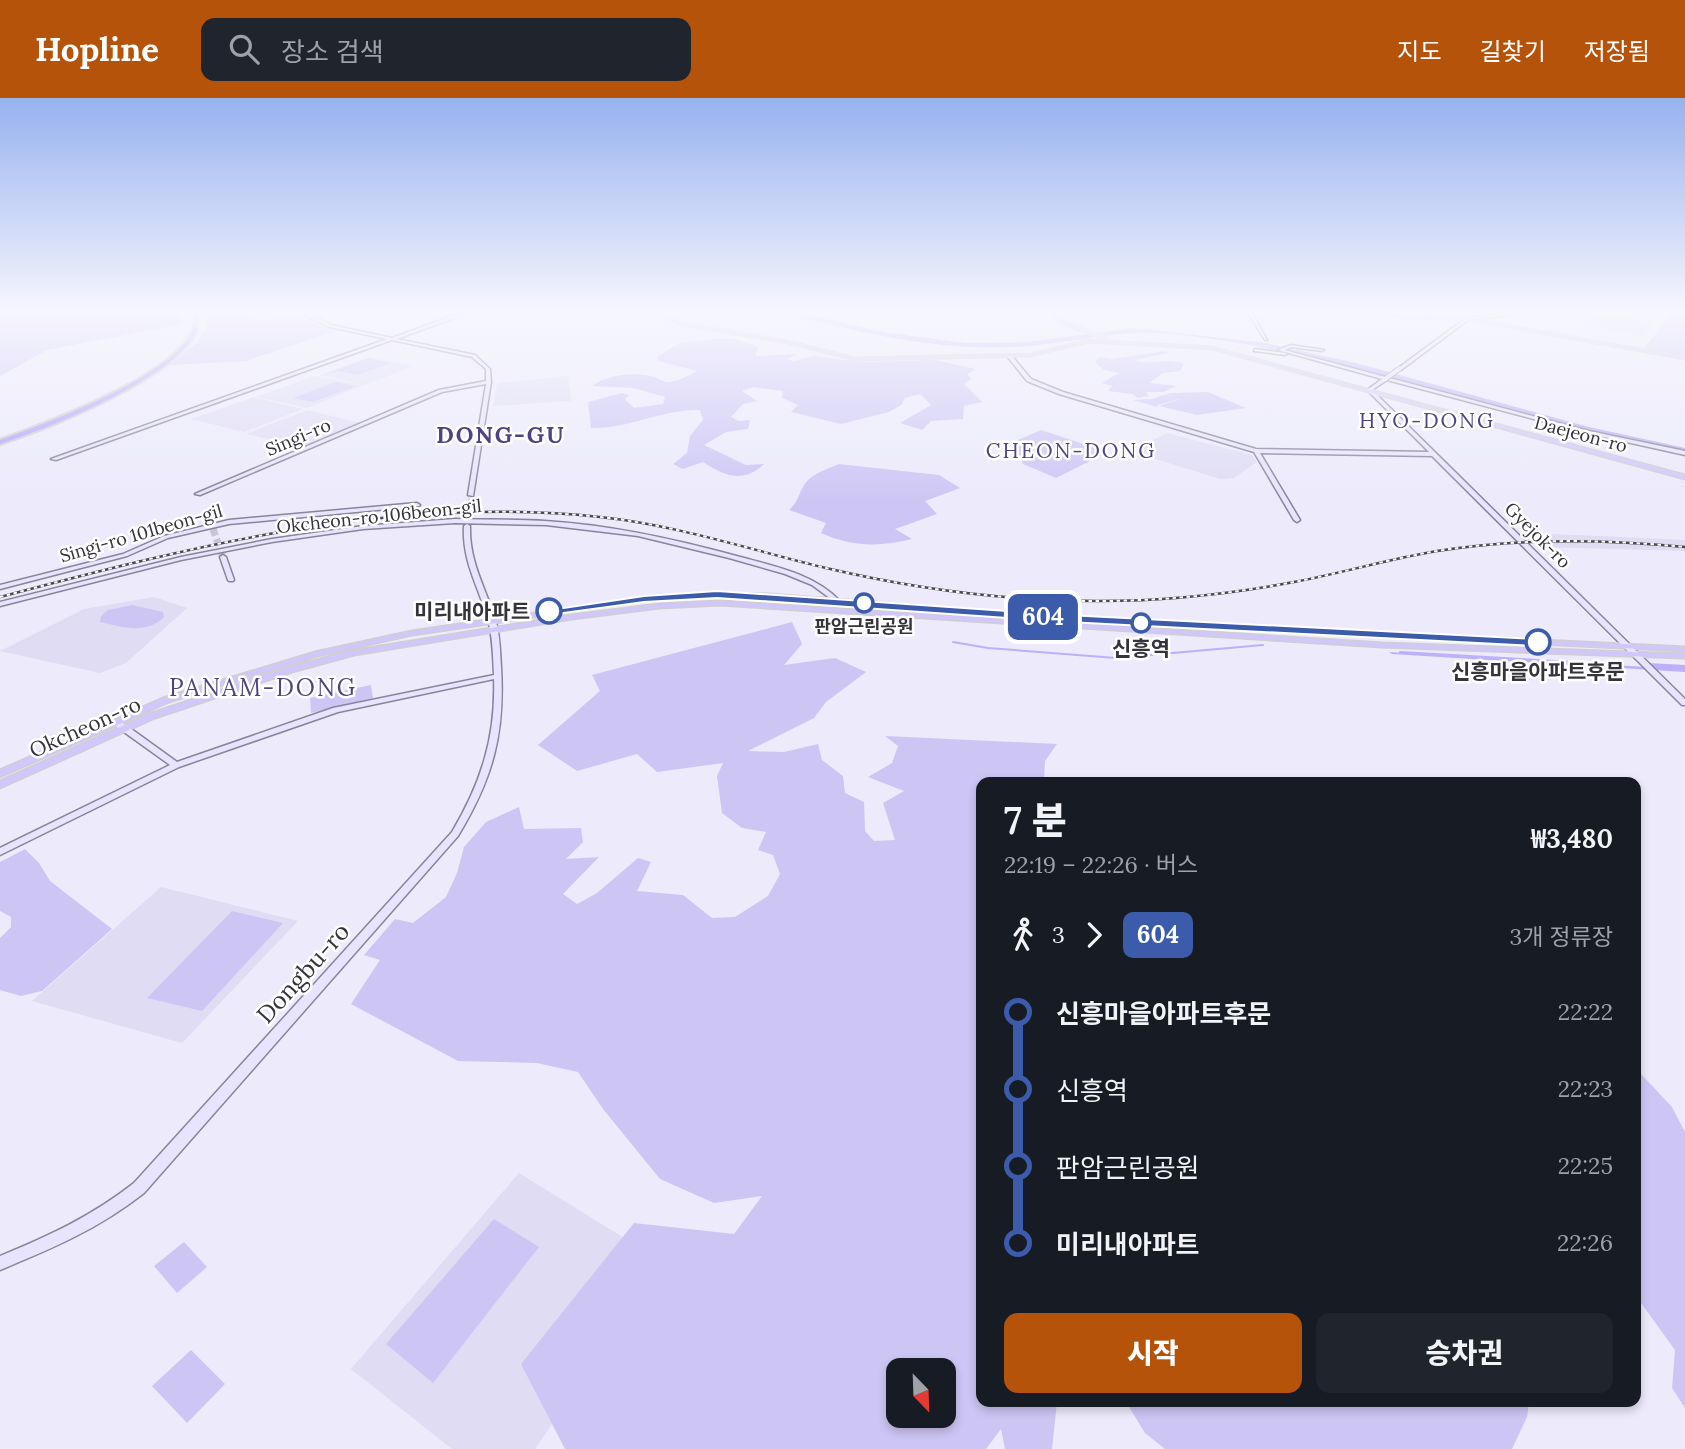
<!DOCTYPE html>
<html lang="ko">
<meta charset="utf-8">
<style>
body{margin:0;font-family:Lora,"Noto Sans KR",serif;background:#20242c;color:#f1f3f6;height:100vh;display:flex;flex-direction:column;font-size:26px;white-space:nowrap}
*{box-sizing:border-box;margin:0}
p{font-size:23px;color:#9ea1a6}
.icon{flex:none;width:38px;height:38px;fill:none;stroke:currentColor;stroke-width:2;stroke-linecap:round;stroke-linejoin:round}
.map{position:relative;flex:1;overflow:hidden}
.panel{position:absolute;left:976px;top:679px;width:665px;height:630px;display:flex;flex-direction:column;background:#171b24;border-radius:14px;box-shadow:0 4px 10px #0003}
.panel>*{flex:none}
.badge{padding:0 14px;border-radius:10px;font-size:24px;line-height:46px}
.needle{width:46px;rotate:157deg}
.fabs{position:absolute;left:886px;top:1260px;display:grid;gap:14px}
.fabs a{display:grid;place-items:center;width:70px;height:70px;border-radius:14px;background:#171b24;box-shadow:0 4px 10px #0003;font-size:35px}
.map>.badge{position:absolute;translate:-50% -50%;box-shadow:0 0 0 4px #fff}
.legs{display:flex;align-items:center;gap:10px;height:77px;padding:0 28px;font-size:23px}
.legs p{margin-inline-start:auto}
.summary{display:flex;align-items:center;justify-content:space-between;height:119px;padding:0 28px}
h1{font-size:38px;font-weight:800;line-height:52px}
.primary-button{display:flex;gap:14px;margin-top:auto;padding:14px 28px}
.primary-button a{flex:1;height:80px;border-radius:14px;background:#b45309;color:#fff;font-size:28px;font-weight:800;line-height:80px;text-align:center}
.primary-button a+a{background:#20242c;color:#f1f3f6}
ul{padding:0 28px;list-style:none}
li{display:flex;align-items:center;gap:24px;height:77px;font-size:26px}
li i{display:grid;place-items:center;width:10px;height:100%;margin:0 9px;background:currentColor}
li i::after{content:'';width:18px;height:18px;margin:-9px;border:5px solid;border-radius:50%;background:#171b24}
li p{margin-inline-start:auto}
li:first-child i{background:linear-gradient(#0000 50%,currentColor 0)}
li:last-child i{background:linear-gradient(currentColor 50%,#0000 0)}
header{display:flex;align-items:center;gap:42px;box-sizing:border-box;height:98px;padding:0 35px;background:#b45309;color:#fff}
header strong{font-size:33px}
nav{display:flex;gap:38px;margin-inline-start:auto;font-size:24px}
.search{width:490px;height:63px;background:#20242c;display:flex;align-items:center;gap:18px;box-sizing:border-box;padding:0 24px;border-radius:14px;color:#9ea1a6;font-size:26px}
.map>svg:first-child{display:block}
</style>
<header>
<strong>Hopline</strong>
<div class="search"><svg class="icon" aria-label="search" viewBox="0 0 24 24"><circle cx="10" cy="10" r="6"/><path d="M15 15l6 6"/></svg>장소 검색</div>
<nav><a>지도</a><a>길찾기</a><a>저장됨</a></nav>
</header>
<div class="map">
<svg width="1685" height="1351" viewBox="0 0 1685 1351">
<rect width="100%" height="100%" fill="#eceafb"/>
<!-- built -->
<path fill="#dfdcf4" d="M 1614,218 L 1655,224 L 1643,238 L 1580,227 L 1587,220 Z
M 370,259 L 414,268 L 365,287 L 319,277 Z
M 314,278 L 364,287 L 307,310 L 256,299 Z
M 568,278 L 571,303 L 493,308 L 497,286 L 500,285 Z
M 254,299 L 303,311 L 244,334 L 191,321 Z
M 307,312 L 360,325 L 303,349 L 246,336 Z
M 1167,335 L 1252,357 L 1257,364 L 1234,380 L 1220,381 L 1130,353 Z
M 1532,435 L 1685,442 L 1685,453 L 1546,449 Z
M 154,499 L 187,510 L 126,565 L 100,575 L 0,553 L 84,511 Z
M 161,789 L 298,823 L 182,945 L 32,903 Z
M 519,1075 L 663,1164 L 535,1351 L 452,1351 L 351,1271 Z"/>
<!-- green -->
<path fill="#cdc6f5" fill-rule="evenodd" d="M 0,213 L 179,213 L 183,226 L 47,252 L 0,278 Z
M 204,213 L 236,213 L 263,224 L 294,218 L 336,233 L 246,263 L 170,267 L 196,245 L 208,228 Z
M 1673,213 L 1685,213 L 1685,258 L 1644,251 Z
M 714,241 L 734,241 L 759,249 L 755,258 L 797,256 L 787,261 L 794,263 L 814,258 L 860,264 L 935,262 L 976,271 L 967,276 L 971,281 L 964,286 L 982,304 L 964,308 L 963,321 L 931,323 L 922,332 L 900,325 L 931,307 L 920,296 L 905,300 L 901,307 L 889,314 L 841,326 L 791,314 L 798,307 L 782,300 L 783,293 L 753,289 L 742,293 L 757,303 L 743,306 L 731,319 L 739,323 L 750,322 L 748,331 L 726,334 L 704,347 L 746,367 L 764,366 C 743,386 725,378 703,364 L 683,371 L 673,366 L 687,355 L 690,338 L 703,322 L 700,312 C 662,311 629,331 591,330 L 588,304 L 622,295 L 629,297 L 625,301 L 634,310 L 663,306 L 665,299 L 634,290 L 592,288 C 607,277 632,274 651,278 C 659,279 663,286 671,284 C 680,282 690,277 697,273 L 658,263 L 658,258 L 680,245 Z
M 1164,253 L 1170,255 L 1134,262 C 1152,269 1166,258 1184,266 L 1180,273 L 1163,275 L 1149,285 L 1177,288 L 1163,294 L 1146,294 L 1149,298 L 1138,300 L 1133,296 L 1108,293 L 1112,288 L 1102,285 L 1119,275 L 1104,272 L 1095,264 L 1099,259 L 1112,261 Z
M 369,260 L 391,265 L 357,277 L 338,273 L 322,277 Z
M 336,284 L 356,288 L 313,304 L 293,300 Z
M 1208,294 L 1246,310 L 1197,317 L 1159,308 L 1183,300 L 1158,307 L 1157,309 L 1133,302 L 1152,301 L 1171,295 Z
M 1041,332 L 1108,354 L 1056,380 L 1023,366 L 1013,344 Z
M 839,366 L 939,377 L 960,390 L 925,403 L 937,416 L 895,431 L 912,441 C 880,449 852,449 821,435 L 826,425 L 789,412 C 799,403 798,397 804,387 C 811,376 827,371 839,366 Z
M 132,507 L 163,514 L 164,519 C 146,537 122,529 100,524 L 101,518 L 108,512 Z
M 792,524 L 802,546 L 784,567 L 835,560 L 866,574 L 826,604 L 814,620 L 748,653 L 784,654 L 818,646 L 822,662 L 843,678 L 845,695 L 864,704 L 865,733 L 874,743 L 895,742 L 883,705 L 904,693 L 868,679 L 892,665 L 898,648 L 885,638 L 1057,646 L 1045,663 L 1044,684 L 982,684 L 982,1304 L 1057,1304 L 1052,1351 L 1005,1351 L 1001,1331 L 986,1351 L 565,1351 L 521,1266 L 634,1125 L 734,1136 L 762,1098 L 714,1105 L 660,1081 L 603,1011 L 578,974 L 537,965 L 458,963 L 351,906 L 380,862 L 364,857 L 395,821 L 413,825 L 446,799 L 457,775 L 464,749 L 486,724 L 519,709 L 524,731 L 581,730 L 583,744 L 566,761 L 599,759 L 563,796 L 577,806 L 597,795 L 638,760 L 651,764 L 637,793 L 683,797 L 712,820 L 735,819 L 768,798 L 780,776 L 773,757 L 758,752 L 766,734 L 742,730 L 722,715 L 717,678 L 723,665 L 657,674 L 637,656 L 577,673 L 538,647 L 600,593 L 592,577 ZM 898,1272 L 943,1272 L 943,1318 L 898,1318 Z
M 371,587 L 373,600 L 311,615 L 310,600 Z
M 25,751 L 39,765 L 50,783 L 112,831 L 42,893 L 21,898 L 0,892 L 0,840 L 11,829 L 11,819 L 0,813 L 0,764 Z
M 232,813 L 283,825 L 202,913 L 147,900 Z
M 1636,960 L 1641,976 L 1672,1009 L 1685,1034 L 1685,1310 L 1672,1290 L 1675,1252 L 1636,1198 Z
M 494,1121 L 539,1149 L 433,1285 L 386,1246 Z
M 184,1144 L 207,1169 L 177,1195 L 154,1168 Z
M 191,1252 L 225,1286 L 187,1325 L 152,1288 Z
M 1126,1304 L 1529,1304 L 1527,1319 L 1512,1351 L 1165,1351 L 1145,1335 Z"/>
<!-- water -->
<path fill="#bdb0f9" d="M 770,213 L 791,213 L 889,235 L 966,245 L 1027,244 L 1133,230 L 1266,245 L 1356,265 L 1589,329 L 1685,350 L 1685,354 C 1636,343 1588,333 1540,321 C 1419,288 1299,249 1174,236 C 1117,230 1066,247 1011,249 C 929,253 849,231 770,213 Z
M 1389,554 L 1647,569 L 1648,565 L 1685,567 L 1685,574 L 1392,556 Z"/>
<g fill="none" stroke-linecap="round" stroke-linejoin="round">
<!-- stream -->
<path stroke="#bdb0f9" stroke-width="2" d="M 953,544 L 988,550 L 1116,560 L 1263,547
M 1400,554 L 1589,565"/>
<!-- secondary-tunnel-far1 -->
<path stroke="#c7c6d5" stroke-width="5" stroke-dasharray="5 2.5" stroke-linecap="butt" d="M 467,428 L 471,397"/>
<!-- secondary-tunnel -->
<path stroke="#c7c6d5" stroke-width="7" stroke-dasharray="7 3.5" stroke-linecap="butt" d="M 213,431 L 223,459"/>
<defs>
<path id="secondary" d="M 303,213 L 331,227 L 392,240 L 466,213 L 473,213 L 397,241 L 475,257 L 490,271 L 491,284 L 473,398 L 468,397 L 486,286 L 442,294 L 200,397 L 195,396 L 439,292 L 486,283 L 486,271 L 472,259 L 392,242 L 56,362 L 51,361 L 387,241 L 329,229 L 297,213 Z
M 1247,213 L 1251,213 L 1267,242 L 1265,242 Z
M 1529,213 L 1546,213 L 1468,222 L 1401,272 L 1397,271 L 1466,220 Z
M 1291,247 L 1324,252 L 1322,253 L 1291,249 L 1284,252 L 1589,333 L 1685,353 L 1685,357 L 1586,335 L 1387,282 L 1372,292 L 1685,601 L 1685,607 L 1682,607 L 1432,358 L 1260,355 L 1300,422 L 1297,424 L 1294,422 L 1254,354 L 1059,296 L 1027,283 L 1007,258 L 1011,257 L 1031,281 L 1063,294 L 1256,351 L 1429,354 L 1367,292 L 1382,281 L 1278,252 Z
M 1255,251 L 1285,255 L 1287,256 L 1285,257 L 1254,253 Z
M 417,405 L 420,407 L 419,408 L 229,426 L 168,440 L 127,458 L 0,491 L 0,487 L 123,456 L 164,438 L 229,422 Z
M 455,421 C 485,422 515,421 545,423 C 613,427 679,442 744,460 C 778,469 815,477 840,503 L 839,504 L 835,504 L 812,487 L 785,476 L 729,460 L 638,438 L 546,427 L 455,425 L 363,431 L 272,444 L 181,462 L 0,508 L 0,504 L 181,459 L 272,441 L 363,428 Z
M 467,426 L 470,428 C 469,464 485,488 495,521 C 500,536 500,553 501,569 C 505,636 493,680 458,738 L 144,1095 C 98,1131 53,1150 0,1172 L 0,1158 C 49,1138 92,1118 134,1085 L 452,734 C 481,685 496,639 494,581 L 338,614 L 179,669 L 0,757 L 0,750 L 170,667 L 117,629 L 116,627 L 117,625 L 123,625 L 177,664 L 333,610 L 494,577 C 493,559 493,540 488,522 C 479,489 462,464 464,428 Z
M 223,457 L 226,459 L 234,482 L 233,483 L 229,483 L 228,482 L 220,459 Z"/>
<path id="primary" d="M 645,213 L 652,213 L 682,225 L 788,243 L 855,260 L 1030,256 L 1089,242 L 1212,249 L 1685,377 L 1685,381 L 1212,251 L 1089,244 L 1030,258 L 855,262 L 788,245 L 681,227 Z
M 1049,213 L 1054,213 L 1064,223 L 1108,240 L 1104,241 L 1060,225 Z
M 1261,213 L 1307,213 L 1467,220 L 1685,259 L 1685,261 L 1467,222 Z
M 717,495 L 769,496 L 1067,519 L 1685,549 L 1685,553 L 1067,523 L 769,500 L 717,499 L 644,503 L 412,537 L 317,558 L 169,604 L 0,679 L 0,672 L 163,600 L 315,554 L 412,533 L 644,499 Z
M 720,503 L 1382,545 L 1685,556 L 1685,560 L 1382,549 L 720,507 L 659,510 L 572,521 L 354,557 L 292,574 L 155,620 L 0,690 L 0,683 L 149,616 L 286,570 L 350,553 L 572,517 L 659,506 Z"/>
<path id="highway" d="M 195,213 L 199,213 C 198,220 199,229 196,235 C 174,280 48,331 0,346 L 0,342 C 47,325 169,280 191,235 C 194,229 194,220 195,213 Z"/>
</defs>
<!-- secondary casing -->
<use href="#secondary" stroke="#888696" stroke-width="3"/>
<!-- primary casing -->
<use href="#primary" stroke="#cfced0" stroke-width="3"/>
<!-- highway casing -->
<use href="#highway" stroke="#cfced0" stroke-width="4"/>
<!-- secondary -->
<use href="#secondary" fill="#e8e3fe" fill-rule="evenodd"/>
<!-- primary -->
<use href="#primary" fill="#d1c7fc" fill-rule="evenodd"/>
<!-- highway -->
<use href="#highway" fill="#b3a2fa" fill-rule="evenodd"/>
<defs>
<path id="rail" d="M 0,499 C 196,447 396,397 600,419 C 677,427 751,452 826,470 C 915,491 1006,503 1098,503 C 1164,503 1230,496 1294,484 C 1342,475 1389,461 1437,453 C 1519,440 1602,441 1685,449"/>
</defs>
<!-- rail casing -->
<use href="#rail" stroke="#4a4951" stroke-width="2.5"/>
<!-- rail -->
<use href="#rail" stroke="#fff" stroke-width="2" stroke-dasharray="3.5" stroke-linecap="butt"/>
<defs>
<path id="secondary-bridge" d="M 1385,281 L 1399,271"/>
</defs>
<!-- secondary-bridge casing -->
<use href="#secondary-bridge" stroke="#888696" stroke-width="6" stroke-linecap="butt"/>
<!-- secondary-bridge -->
<use href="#secondary-bridge" stroke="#e8e3fe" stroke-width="4.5"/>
</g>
<!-- sky -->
<linearGradient id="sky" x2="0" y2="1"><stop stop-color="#97b2ef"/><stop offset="0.53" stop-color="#f6f6fd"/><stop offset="1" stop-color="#f6f6fd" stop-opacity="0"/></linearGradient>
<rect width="1685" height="403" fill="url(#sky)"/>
<!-- line-1 -->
<path fill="#3d5bab" stroke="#fff" stroke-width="2" d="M 717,493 L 1067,517 L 1538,541 L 1543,544 L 1538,548 L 1067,524 L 717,500 L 644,504 L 549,517 L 543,513 L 644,498 Z"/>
<!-- markers -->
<g fill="#fff" stroke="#3d5bab" stroke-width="3.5">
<circle cx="864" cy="505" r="9"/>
<circle cx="549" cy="513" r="12"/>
<circle cx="1141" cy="525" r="9"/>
<circle cx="1538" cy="544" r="12"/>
</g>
<g text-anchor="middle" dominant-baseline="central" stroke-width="5" stroke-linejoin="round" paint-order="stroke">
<!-- far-street labels -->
<g font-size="18" fill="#35343b" stroke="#fff">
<text transform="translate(1581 336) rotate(15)">Daejeon-ro</text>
<text transform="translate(298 339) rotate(-23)">Singi-ro</text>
<text transform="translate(379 418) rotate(-6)">Okcheon-ro 106beon-gil</text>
<text transform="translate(141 435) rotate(-16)">Singi-ro 101beon-gil</text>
<text transform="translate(1538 437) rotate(45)">Gyejok-ro</text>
</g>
<!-- far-stop labels -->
<g font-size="18" font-weight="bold" fill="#35343b" stroke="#fff">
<text x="864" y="528">판암근린공원</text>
</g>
<!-- far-quarter labels -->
<g font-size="21" letter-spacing="2" fill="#514381" stroke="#fff">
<text x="1427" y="322">HYO-DONG</text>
<text x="1071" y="352">CHEON-DONG</text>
</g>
<!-- stop labels -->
<g font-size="21" font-weight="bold" fill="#35343b" stroke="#fff">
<text x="530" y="513" text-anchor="end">미리내아파트</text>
<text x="1141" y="550">신흥역</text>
<text x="1538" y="573">신흥마을아파트후문</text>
</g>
<!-- street labels -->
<g font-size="21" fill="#35343b" stroke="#fff">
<text transform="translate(85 629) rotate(-24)">Okcheon-ro</text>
</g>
<!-- far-district labels -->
<g font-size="23" font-weight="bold" letter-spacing="2" fill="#514381" stroke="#fff">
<text x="501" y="336">DONG-GU</text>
</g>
<!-- quarter labels -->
<g font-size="24" letter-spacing="2" fill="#514381" stroke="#fff">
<text x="263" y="589">PANAM-DONG</text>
</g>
<!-- near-street labels -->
<g font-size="24" fill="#35343b" stroke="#fff">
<text transform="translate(303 875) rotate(-48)">Dongbu-ro</text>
</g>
</g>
</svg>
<div class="fabs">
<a><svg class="needle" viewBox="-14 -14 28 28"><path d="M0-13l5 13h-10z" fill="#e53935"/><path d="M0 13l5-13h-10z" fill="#9ea1a6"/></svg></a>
</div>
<b class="badge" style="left:1043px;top:519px;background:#3d5bab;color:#fff">604</b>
<section class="panel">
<div class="summary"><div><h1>7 분</h1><p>22:19 – 22:26 · 버스</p></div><b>₩3,480</b></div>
<div class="legs"><svg class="icon" aria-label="walk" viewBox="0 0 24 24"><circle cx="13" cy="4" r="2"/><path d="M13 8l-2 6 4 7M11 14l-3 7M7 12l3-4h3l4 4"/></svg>3<svg class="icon" aria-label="forward" viewBox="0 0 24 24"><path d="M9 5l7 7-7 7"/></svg><b class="badge" style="background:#3d5bab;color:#fff">604</b><p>3개 정류장</p></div>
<ul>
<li><i style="color:#3d5bab"></i><b>신흥마을아파트후문</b><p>22:22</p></li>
<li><i style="color:#3d5bab"></i><span>신흥역</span><p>22:23</p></li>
<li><i style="color:#3d5bab"></i><span>판암근린공원</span><p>22:25</p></li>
<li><i style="color:#3d5bab"></i><b>미리내아파트</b><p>22:26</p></li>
</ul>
<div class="primary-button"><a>시작</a><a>승차권</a></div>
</section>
</div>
